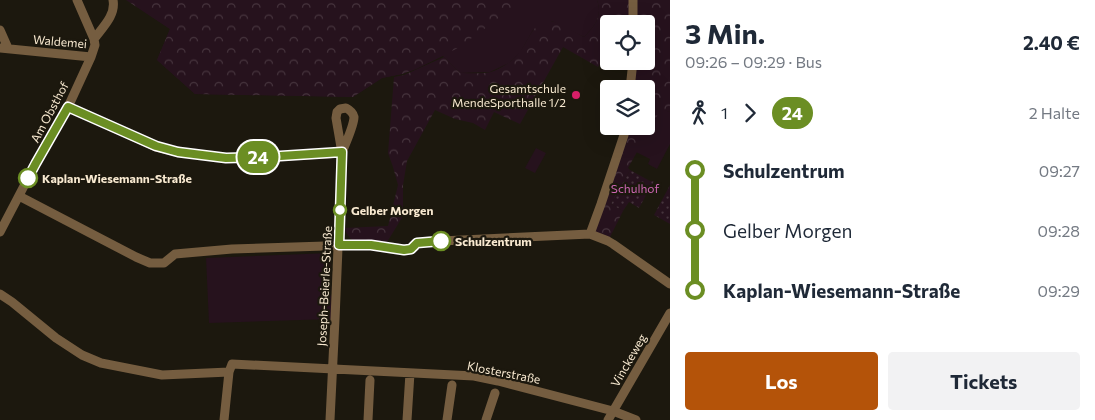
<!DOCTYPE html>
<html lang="de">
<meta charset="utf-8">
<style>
body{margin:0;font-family:Commissioner,sans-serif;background:#f2f2f3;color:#1f2937;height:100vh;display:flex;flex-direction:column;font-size:19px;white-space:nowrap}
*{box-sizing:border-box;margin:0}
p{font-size:16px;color:#747a83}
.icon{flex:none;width:28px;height:28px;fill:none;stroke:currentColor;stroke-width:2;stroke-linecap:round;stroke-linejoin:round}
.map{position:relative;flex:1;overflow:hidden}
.side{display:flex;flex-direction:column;background:#fff;width:425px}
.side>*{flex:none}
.badge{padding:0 10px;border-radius:16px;font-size:18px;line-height:32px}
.tools{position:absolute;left:600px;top:15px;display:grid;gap:10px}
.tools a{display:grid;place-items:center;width:55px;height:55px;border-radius:5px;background:#fff;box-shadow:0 5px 20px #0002;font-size:25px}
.map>.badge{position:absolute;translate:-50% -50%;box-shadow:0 0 0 2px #fff}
.legs{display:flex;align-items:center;gap:8px;height:55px;padding:0 15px;font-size:16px}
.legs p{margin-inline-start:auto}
.overview{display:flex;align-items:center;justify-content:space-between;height:85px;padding:0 15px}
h1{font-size:28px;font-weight:700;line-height:38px}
.action{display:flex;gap:10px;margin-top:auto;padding:10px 15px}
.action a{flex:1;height:58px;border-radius:5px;background:#b45309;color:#fff;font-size:20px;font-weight:700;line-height:58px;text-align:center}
.action a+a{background:#f2f2f3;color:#1f2937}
ul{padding:0 15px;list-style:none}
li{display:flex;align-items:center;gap:18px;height:60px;font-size:19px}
li i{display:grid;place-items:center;width:8px;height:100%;margin:0 6px;background:currentColor}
li i::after{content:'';width:12px;height:12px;margin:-6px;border:4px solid;border-radius:50%;background:#fff}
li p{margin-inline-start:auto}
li:first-child i{background:linear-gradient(#0000 50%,currentColor 0)}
li:last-child i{background:linear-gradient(currentColor 50%,#0000 0)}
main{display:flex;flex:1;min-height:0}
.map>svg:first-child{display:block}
</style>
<main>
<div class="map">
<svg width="670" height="420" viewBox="0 0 670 420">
<defs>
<pattern id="forest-crowns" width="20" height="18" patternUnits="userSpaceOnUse" patternTransform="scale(1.25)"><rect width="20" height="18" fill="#26121d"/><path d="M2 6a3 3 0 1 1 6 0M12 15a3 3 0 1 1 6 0" fill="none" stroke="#46343d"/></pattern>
<pattern id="park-dots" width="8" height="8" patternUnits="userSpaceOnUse" patternTransform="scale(1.25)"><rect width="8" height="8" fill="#26121d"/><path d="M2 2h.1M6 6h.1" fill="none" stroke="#46343d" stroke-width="1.8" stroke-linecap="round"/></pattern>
</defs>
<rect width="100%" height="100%" fill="#1c180e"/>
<!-- grass -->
<path fill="#26121d" d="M 134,0 L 597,0 C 603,16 595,26 584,37 L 552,21 L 533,30 L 520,53 L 509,63 L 490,72 L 460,73 L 443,56 L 416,69 L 402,74 L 382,78 L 353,97 L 195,94 L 157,60 L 170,29 L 134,5 Z
M 661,108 L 670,112 L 670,144 L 657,169 L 648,164 L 650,159 L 636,152 Z
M 536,148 L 546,153 L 535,173 L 525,168 Z
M 330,253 L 332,319 L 209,323 L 206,258 Z"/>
<!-- forest -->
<path fill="url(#forest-crowns)" d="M 126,0 L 518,0 L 515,5 L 479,33 L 456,49 L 416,69 L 402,74 L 382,78 L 353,97 L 195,94 L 157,60 L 170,29 Z
M 597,0 L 670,0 L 670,112 L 661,109 L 628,168 L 630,170 L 611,204 L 623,211 L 608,241 L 590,234 L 625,126 L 646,126 L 646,89 L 630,89 L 633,61 L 646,61 L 646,24 L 609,24 L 609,50 L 598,67 L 563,47 L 520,124 L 494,112 L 485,130 L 473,123 L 455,119 L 435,110 L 407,161 L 403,185 L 403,216 L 384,247 C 363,245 354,249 344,228 L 388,226 L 398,185 L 393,167 L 388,153 L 394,77 L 404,75 L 444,57 L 460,73 C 469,73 483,74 491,72 C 501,69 513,61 519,53 C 528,43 533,20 550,21 C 557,21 576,33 584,37 C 595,26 603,16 597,0 Z"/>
<!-- park -->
<path fill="url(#park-dots)" d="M 630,170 L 650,181 L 654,181 L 639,208 L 629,202 L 623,211 L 611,204 Z
M 670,185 L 670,224 L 654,215 Z"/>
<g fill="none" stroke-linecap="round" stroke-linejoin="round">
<!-- minor -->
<path stroke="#755d40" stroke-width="9" d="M 633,0 L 633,24
M 0,30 L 8,48
M 94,39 C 103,27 116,15 113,0
M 0,48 L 91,57 L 95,45 L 94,39 L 77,0
M 630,89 L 633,61
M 68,107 L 156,147 L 178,152 L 226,158 L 265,157 L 342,153
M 19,196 L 136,257 L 150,263 L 164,263 L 175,254 L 232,249 L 357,245 L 371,245 L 404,250 L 411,249 L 417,243 L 441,241 L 590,234 L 608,241 L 613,244 L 670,284
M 0,232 L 36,163 L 68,107 L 91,57
M 590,234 L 601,204 L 624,135 L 625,126
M 0,294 L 12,302 L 56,338 L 82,355 L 101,363 L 162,375 L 229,372 L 232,364 L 474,376 L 498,381 L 613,411 L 636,420
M 224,420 L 229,372
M 330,420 L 335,319 L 342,153 L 336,118 L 337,112 L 340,109 L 346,108 C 350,110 353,112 354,117 C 354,126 345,144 342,153
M 368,420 L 370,380
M 407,420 L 410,373
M 447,420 L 452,385
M 486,420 L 495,393
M 608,420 L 670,313"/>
</g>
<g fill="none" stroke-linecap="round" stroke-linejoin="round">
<defs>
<path id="line-1" d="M 28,178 L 36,163 L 68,107 L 156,146 L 178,152 L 226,158 L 265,157 L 342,152 L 339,245 L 371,245 L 404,250 L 411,249 L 417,243 L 441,241"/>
</defs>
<!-- line-1 casing -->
<use href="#line-1" stroke="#fff" stroke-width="11"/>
<!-- line-1 -->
<use href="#line-1" stroke="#6b8e23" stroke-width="8"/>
</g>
<!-- markers -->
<circle fill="#d71e68" stroke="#1c180e" stroke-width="2" cx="576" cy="95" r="5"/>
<g fill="#fff" stroke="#6b8e23" stroke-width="2.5">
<circle cx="28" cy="178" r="9"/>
<circle cx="340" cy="210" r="6"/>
<circle cx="441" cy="241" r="9"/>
</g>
<g text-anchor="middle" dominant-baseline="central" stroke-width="4.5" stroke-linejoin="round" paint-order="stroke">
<!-- street labels -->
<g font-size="12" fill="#f8e9d0" stroke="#1c180e">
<text transform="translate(60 41) rotate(5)">Waldemei</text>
<text transform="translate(49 112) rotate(-62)">Am Obsthof</text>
<text transform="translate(324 286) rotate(-87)">Joseph-Beierle-Straße</text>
<text transform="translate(628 360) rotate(-60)">Vinckeweg</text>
<text transform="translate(504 372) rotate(11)">Klosterstraße</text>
</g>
<!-- poi labels -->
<g font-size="12" fill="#f8e9d0" stroke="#1c180e" text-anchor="end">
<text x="566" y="88">Gesamtschule<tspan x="566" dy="14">MendeSporthalle 1/2</tspan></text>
</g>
<!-- stop labels -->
<g font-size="12" font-weight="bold" fill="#f8e9d0" stroke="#1c180e" text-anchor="start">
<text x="42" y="178">Kaplan-Wiesemann-Straße</text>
<text x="351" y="210">Gelber Morgen</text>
<text x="455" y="241">Schulzentrum</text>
</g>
<!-- park labels -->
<g font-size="12" fill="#ce67b4" stroke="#1c180e">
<text x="635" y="188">Schulhof</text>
</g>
</g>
</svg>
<div class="tools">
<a><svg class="icon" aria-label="locate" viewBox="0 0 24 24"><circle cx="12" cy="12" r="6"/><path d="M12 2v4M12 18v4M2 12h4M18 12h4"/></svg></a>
<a><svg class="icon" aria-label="layers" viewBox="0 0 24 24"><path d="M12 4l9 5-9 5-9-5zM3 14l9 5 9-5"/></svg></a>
</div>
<b class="badge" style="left:258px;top:157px;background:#6b8e23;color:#fff">24</b>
</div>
<section class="side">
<div class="overview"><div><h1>3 Min.</h1><p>09:26 – 09:29 · Bus</p></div><b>2.40 €</b></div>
<div class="legs"><svg class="icon" aria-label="walk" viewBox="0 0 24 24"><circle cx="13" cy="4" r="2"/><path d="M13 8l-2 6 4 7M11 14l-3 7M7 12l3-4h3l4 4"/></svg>1<svg class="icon" aria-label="forward" viewBox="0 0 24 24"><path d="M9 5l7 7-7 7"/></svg><b class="badge" style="background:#6b8e23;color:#fff">24</b><p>2 Halte</p></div>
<ul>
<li><i style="color:#6b8e23"></i><b>Schulzentrum</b><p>09:27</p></li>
<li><i style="color:#6b8e23"></i><span>Gelber Morgen</span><p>09:28</p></li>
<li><i style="color:#6b8e23"></i><b>Kaplan-Wiesemann-Straße</b><p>09:29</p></li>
</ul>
<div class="action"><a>Los</a><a>Tickets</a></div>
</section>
</main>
